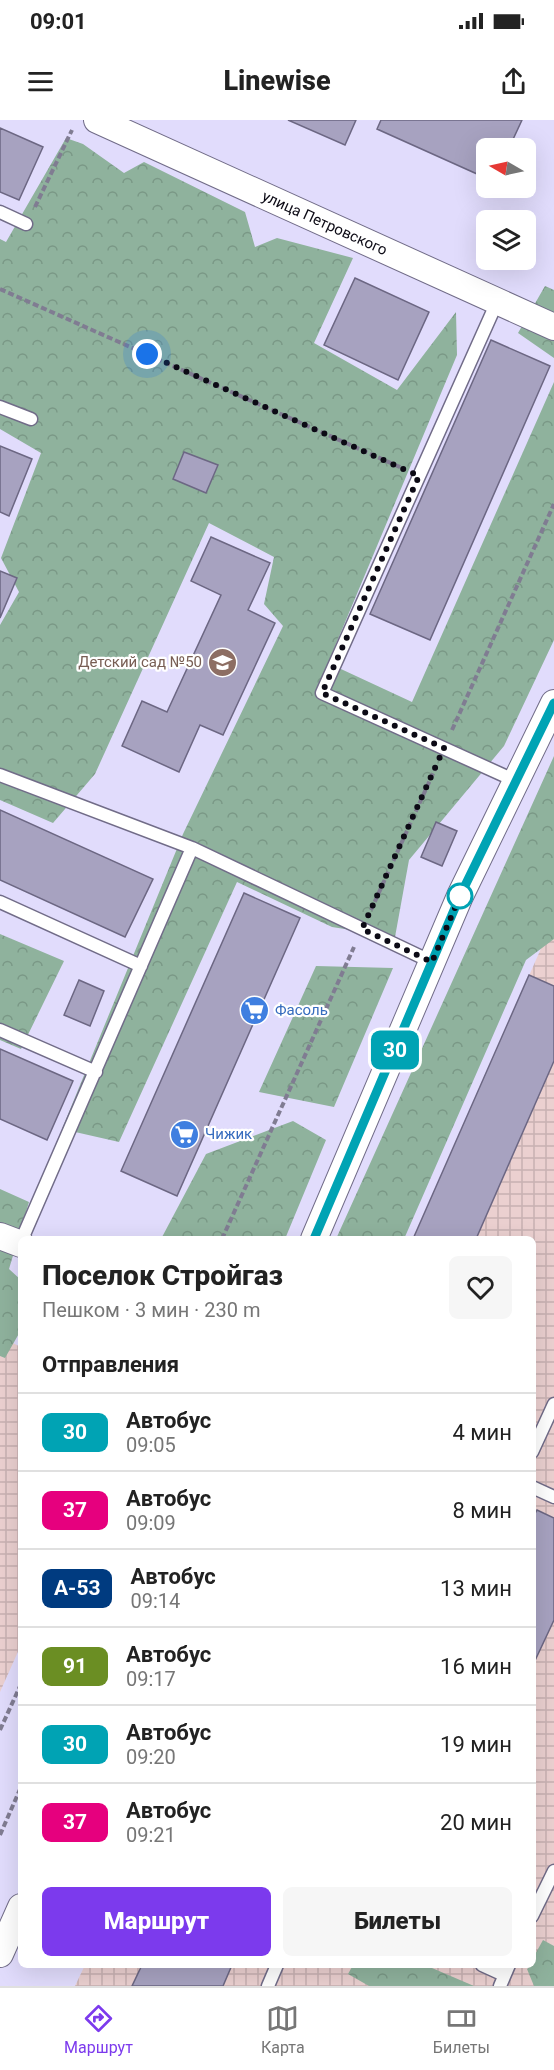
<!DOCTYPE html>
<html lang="ru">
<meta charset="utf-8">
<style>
body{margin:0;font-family:Roboto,sans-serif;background:#f6f6f6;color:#222;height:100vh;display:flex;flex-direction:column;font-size:22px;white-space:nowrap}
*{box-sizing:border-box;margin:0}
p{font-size:20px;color:#767676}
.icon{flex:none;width:33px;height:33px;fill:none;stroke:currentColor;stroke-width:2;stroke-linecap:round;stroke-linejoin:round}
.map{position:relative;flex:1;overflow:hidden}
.details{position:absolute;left:18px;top:1116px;width:518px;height:732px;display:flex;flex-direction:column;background:#fff;border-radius:9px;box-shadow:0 6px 24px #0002}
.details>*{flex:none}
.badge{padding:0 12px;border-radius:9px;font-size:21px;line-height:39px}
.needle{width:39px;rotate:279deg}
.buttons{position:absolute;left:476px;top:18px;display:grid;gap:12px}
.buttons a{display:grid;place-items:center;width:60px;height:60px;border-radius:9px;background:#fff;box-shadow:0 6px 24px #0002;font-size:30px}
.you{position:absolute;width:30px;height:30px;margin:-15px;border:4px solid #fff;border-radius:50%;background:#1a73e8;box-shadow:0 0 0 9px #1a73e833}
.map>.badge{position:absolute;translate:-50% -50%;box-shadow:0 0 0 3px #fff}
h2{padding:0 24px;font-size:22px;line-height:54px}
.round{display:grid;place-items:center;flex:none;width:63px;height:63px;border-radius:9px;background:#f6f6f6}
.summary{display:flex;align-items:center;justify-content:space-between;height:102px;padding:0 24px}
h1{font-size:28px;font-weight:800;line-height:45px}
.action{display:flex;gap:12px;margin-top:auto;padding:12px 24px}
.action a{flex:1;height:69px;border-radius:9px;background:#7c3aed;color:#fff;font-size:24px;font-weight:800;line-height:69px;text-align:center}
.action a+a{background:#f6f6f6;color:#222}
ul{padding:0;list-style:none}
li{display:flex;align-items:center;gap:18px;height:78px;padding:0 24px;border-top:2px solid #e0e0e0}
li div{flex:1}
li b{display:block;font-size:22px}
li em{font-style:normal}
li .badge{min-width:66px;font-weight:700;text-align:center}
.status{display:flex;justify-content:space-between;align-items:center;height:42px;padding:0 30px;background:#fff;direction:ltr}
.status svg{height:16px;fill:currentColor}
header{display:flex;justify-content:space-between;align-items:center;height:78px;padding:0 24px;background:#fff;font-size:27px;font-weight:800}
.tab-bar{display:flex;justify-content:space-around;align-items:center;height:84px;border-top:2px solid #e0e0e0;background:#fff;font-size:16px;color:#767676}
.tab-bar a{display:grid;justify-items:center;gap:3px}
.tab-bar .current{color:#7c3aed}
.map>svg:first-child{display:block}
</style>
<div class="status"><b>09:01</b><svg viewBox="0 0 49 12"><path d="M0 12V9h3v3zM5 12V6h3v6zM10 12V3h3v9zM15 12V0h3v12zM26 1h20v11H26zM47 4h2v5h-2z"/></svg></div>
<header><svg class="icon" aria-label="menu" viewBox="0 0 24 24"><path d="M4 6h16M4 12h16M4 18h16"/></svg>Linewise<svg class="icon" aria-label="share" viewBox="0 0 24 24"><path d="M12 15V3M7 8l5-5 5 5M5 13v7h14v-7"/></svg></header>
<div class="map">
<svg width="554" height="1866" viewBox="0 0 554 1866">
<defs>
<pattern id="industrial-grid" width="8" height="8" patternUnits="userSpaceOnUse" patternTransform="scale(1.5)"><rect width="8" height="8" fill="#ebd0d0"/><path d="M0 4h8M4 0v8" fill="none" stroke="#c8b1b2"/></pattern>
<pattern id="forest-crowns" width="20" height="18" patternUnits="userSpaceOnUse" patternTransform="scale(1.5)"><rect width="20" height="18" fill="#8fb29d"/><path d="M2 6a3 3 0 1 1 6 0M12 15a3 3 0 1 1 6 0" fill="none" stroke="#7a9886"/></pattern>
</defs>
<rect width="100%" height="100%" fill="#e1dcfc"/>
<!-- industrial -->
<path fill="url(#industrial-grid)" d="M 554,799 L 554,1866 L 75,1866 L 85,1845 L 532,1845 L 532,1119 L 413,1119 Z
M 0,1217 L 21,1227 L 21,1525 L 0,1572 Z"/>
<!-- forest -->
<path fill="url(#forest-crowns)" d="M 66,18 L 83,24 L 124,53 L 144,42 L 245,92 L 255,127 L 277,118 L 353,138 L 314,223 L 397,270 L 456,192 L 457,235 L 328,543 L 412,582 L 554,262 L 554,520 L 504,626 L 409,740 L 395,817 L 332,807 L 237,762 L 119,1022 L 62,1009 L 183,714 L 283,506 L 264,484 L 274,437 L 209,403 L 95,654 L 53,703 L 0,680 L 0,505 L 19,472 L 1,438 L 41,333 L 0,309 L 0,119 L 6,122 Z
M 545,166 L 554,170 L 554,238 L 518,213 Z
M 554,636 L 554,819 L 526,840 L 404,1119 L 336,1119 Z
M 0,814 L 64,841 L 21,929 L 0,920 Z
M 316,846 L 393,848 L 334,987 L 259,972 Z
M 293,1001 L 326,1020 L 285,1119 L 161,1119 L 206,1034 Z
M 0,1069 L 29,1082 L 9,1149 L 21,1160 L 21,1210 L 5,1238 L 0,1236 Z
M 543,1820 L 554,1826 L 554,1866 L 534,1866 L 527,1849 L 532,1845 L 533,1838 Z
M 353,1845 L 425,1845 L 474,1866 L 369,1866 L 348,1854 Z"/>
<!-- building -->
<path fill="#a7a2c0" stroke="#6c6783" stroke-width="1.5" d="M 288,0 L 356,0 L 345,25 Z
M 381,0 L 522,0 L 509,28 L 486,28 L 486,58 L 377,9 Z
M 0,8 L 43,27 L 19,80 L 0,72 Z
M 355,158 L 429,192 L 398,260 L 324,225 Z
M 491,220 L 550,246 L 430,520 L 370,494 Z
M 0,326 L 32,339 L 9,396 L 0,392 Z
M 184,332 L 218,345 L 206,373 L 173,359 Z
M 211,417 L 270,443 L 248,490 L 275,503 L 223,615 L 200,605 L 179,652 L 122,626 L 142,581 L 167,592 L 221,475 L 191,461 Z
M 0,451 L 17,458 L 0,498 Z
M 0,690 L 153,759 L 125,817 L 0,760 Z
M 436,702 L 457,711 L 442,746 L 421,737 Z
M 244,773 L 300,798 L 177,1076 L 121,1051 Z
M 529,855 L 554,866 L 554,941 L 476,1119 L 413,1119 Z
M 79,860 L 104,871 L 90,906 L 64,895 Z
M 0,929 L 73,961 L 47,1020 L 0,999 Z
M 537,1390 L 554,1398 L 554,1500 L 532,1547 L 532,1399 Z
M 142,1845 L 232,1845 L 223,1866 L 132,1866 Z"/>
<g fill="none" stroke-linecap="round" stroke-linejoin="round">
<defs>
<path id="service" d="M 0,92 L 26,104
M 497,182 L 322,573 L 516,661
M 0,287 L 31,299
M 0,655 L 192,728
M 0,782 L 141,846
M 0,910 L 96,952
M 22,1119 L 192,728 L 432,842
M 532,1332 L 554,1284
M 532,1367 L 554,1377
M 532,1796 L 554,1751
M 482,1845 L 504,1855
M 268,1866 L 277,1845
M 500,1866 L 509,1845"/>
<g id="minor">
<path id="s1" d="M 97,0 L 554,207"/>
<path d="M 0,1116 L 21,1124"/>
<path d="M 314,1119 L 460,776 L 554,583"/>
<path d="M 0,1834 L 21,1787"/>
</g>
</defs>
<!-- service casing -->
<use href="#service" stroke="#716c88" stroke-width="15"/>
<!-- minor casing -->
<use href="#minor" stroke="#716c88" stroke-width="28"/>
<!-- path -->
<path stroke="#807c92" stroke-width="4" stroke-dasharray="6 3" stroke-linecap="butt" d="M 35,87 L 72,10
M 0,169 L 402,348
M 452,610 L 554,384
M 371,790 L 436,647
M 222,1119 L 354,827
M 0,1610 L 21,1564
M 0,1715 L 21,1667"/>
<!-- service -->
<use href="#service" stroke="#fff" stroke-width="12"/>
<!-- minor -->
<use href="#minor" stroke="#fff" stroke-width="26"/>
</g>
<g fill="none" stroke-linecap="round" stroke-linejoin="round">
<defs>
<path id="line" d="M 314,1119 L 460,776 L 554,583"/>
</defs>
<!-- line casing -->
<use href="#line" stroke="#fff" stroke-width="14"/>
<!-- line -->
<use href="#line" stroke="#00a3b4" stroke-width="9"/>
<!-- walk -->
<path stroke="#0c0a15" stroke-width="6" stroke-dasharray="0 10.8" d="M 147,234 L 419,356 L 322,573 L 444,628 L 362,809 L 432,842 L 460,776"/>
</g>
<!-- icons -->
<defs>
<symbol id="school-disc" viewBox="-11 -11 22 22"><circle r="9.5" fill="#8d6e63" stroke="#fff"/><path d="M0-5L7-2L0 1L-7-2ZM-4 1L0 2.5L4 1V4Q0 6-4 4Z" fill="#fff"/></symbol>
<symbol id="supermarket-disc" viewBox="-11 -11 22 22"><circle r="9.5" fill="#3f7fe0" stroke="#fff"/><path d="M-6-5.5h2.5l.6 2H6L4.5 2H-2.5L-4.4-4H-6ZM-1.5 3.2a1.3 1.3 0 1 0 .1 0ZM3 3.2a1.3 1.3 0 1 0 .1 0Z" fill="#fff"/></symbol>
</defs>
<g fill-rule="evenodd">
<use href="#school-disc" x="206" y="526" width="33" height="33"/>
<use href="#supermarket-disc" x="238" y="874" width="33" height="33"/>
<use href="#supermarket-disc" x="168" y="998" width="33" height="33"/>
</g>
<!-- markers -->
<circle fill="#fff" stroke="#00a3b4" stroke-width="3" cx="460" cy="776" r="12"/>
<g text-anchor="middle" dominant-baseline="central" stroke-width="4.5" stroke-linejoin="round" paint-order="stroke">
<!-- street labels -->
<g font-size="15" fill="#0c0a15" stroke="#fff">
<text stroke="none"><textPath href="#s1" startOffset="250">улица Петровского</textPath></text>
</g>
<!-- education labels -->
<g font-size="15" fill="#785e54" stroke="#fff" text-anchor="end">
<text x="202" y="542">Детский сад №50</text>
</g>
<!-- shop labels -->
<g font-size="15" fill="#366cbe" stroke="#fff" text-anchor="start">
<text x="275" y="890">Фасоль</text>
<text x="205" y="1014">Чижик</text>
</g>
</g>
</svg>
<div class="buttons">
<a><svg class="needle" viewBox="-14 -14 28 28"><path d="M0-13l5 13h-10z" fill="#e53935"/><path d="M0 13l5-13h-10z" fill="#767676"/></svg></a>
<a><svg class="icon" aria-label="layers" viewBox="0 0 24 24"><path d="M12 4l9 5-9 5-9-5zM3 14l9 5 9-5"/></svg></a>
</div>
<div class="you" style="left:147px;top:234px"></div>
<b class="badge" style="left:395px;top:930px;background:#00a3b4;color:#fff">30</b>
<section class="details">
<div class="summary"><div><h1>Поселок Стройгаз</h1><p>Пешком · 3 мин · 230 m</p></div><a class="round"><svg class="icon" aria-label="heart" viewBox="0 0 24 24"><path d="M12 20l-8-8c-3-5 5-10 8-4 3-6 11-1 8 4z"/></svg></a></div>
<h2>Отправления</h2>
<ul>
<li><span class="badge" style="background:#00a3b4;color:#fff">30</span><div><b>Автобус</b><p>09:05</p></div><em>4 мин</em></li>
<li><span class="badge" style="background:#e6007e;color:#fff">37</span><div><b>Автобус</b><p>09:09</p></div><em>8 мин</em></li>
<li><span class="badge" style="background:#003b80;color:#fff">А-53</span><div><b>Автобус</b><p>09:14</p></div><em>13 мин</em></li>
<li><span class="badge" style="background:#6b8e23;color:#fff">91</span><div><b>Автобус</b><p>09:17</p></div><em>16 мин</em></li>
<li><span class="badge" style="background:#00a3b4;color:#fff">30</span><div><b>Автобус</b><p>09:20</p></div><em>19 мин</em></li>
<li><span class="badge" style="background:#e6007e;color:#fff">37</span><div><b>Автобус</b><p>09:21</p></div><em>20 мин</em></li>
</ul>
<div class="action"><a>Маршрут</a><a>Билеты</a></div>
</section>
</div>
<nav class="tab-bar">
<a class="current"><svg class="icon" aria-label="directions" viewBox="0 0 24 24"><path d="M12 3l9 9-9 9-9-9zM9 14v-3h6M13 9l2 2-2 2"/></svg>Маршрут</a>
<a><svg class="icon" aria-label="map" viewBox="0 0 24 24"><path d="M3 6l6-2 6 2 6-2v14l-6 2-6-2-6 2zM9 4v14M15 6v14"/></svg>Карта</a>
<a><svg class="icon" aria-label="tickets" viewBox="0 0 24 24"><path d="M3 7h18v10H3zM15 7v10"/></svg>Билеты</a>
</nav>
